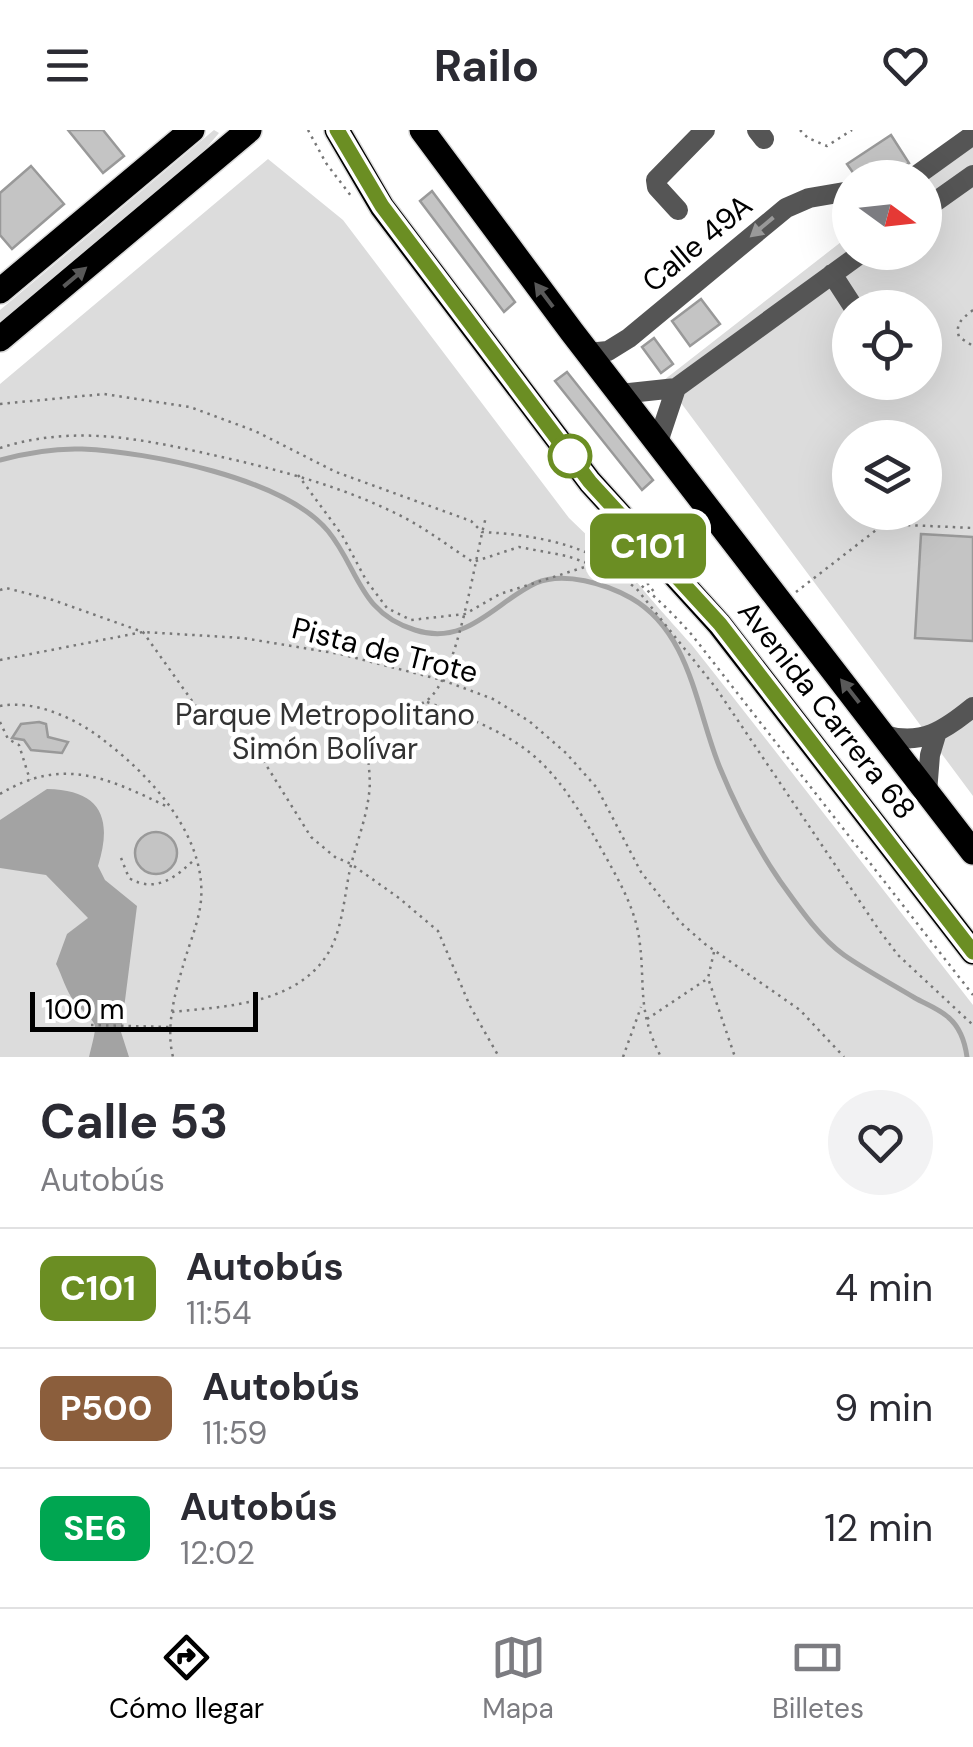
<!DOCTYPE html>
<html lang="es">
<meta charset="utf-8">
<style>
body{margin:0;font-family:"DM Sans",sans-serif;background:#f2f2f3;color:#2b2b33;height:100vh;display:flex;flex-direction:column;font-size:38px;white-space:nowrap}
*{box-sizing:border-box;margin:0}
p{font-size:32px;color:#7c7c81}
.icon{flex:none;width:55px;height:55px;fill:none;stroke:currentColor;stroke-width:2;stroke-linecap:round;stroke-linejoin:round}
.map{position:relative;height:927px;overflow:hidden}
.drawer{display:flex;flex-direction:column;background:#fff;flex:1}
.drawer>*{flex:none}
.badge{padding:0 20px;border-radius:15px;font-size:35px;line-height:65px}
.needle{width:65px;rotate:105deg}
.controls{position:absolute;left:832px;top:30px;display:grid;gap:20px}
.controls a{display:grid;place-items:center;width:110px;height:110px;border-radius:50%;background:#fff;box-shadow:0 10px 40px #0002;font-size:50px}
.scale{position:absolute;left:30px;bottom:25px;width:228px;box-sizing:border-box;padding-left:10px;border:5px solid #000;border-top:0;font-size:28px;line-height:35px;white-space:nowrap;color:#000;-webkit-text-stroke:8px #fff;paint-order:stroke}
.map>.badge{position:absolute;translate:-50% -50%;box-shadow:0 0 0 5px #fff}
.round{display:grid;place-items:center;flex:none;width:105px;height:105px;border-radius:52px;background:#f2f2f3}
.headline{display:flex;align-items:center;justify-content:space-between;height:170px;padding:0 40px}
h1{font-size:48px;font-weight:700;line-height:75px}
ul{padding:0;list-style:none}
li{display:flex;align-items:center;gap:30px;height:120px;padding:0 40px;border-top:2px solid #e1e1e2}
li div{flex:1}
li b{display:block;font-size:38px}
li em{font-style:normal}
li .badge{min-width:110px;font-weight:700;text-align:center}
header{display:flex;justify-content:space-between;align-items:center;height:130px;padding:0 40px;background:#fff;font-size:45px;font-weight:700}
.menu{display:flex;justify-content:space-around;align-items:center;height:140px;border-top:2px solid #e1e1e2;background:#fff;font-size:28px;color:#7c7c81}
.menu a{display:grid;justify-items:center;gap:5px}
.menu .on{color:#000}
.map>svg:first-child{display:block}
</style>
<header><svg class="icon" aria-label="menu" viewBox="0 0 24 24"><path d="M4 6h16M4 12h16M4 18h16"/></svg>Railo<svg class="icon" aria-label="heart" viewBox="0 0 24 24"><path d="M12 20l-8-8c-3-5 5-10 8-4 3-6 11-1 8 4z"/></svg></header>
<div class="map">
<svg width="973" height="927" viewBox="0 0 973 927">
<rect width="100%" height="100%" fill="#fff"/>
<!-- green -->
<path fill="#dcdcdc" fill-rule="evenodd" d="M 214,0 L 219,3 L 192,35 L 0,195 L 0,180 Z
M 973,14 L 973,666 L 664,250 L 850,105 L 850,122 L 925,122 L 925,48 ZM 850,178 L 925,178 L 925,252 L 850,252 ZM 850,308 L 925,308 L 925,382 L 850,382 Z
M 268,29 L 343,90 L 569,388 L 619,436 L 629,439 C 631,449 679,500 691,514 C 786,634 879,755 973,875 L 973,927 L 0,927 L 0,254 Z"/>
<!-- water -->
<path fill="#a3a3a3" d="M 47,659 C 101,660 113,688 98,736 L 105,750 L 137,776 L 121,902 L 129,927 L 89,927 C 99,885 98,900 74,871 C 66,861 62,845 56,834 L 67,804 L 88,788 L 46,745 L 0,738 L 0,690 Z"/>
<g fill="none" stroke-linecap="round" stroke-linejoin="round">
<!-- stream -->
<path stroke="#a3a3a3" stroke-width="5" d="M 0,330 C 26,323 54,318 82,319 C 149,322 284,348 328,401 C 359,439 359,483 415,500 C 467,517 495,472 536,453 C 564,441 606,454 631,468 C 691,502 696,580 720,638 C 736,677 756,716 780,751 C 798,776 819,807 844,825 C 867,841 892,854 915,868 C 926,874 939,879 948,887 C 960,897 965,912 967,927"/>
</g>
<!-- building -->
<path fill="#c4c4c4" stroke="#999" stroke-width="2.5" d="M 68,0 L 103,0 L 124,26 L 103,43 Z
M 891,5 L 909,33 L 898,40 L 856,47 L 847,34 Z
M 31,36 L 64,74 L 12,119 L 0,105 L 0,63 Z
M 432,61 L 515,172 L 504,182 L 420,71 Z
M 701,169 L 720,194 L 690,216 L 672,191 Z
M 654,208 L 673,234 L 661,243 L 642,217 Z
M 567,242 L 653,350 L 642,360 L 555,251 Z
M 921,404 L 973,407 L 973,511 L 915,508 Z
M 39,592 L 46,594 L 48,607 L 68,612 L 62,623 L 31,620 L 24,610 L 12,608 L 21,594 Z
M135 723a21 21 0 1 1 42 0a21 21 0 1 1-42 0Z"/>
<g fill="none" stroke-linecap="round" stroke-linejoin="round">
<defs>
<path id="major" d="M 337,0 L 382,77 L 590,352 L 719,494 L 973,822
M 422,0 L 572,202 L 973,722
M 0,161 L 192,0
M 0,209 L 249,0"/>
</defs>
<!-- major casing -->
<use href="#major" stroke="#dbdbdb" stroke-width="28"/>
<!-- path -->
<path stroke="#777" stroke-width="2.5" stroke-dasharray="2.5 5" stroke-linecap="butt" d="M 308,0 L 326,33 L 351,66
M 800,0 L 808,8 L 827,16 L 852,0
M 973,180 C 962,189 955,193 959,207 L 973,216
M 0,274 L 104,264 L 190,277 L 255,301 L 336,342 L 471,391 L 482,402 C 579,407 628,433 692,505 L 973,865
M 0,318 C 81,292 155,312 235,330 C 290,343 344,358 395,383 C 423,396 448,416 473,432 L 519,417 L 567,426 L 613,442 L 636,458 L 716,558 L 879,800 L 898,825 L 973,895
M 298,345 L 342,405 L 366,450 L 387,478 L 411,490 L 465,484 L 500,464 L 591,435
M 610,406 L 655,463
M 0,460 L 6,458 L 53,470 L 143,502 L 200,582 L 253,614 L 311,707 L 335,727 L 351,734 L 399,768 L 438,801 L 470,876 L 499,927
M 796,462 L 884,394 L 973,398
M 0,530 L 143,502 L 243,508 L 340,524 L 442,550 L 493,569 L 529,591 L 566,623 L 597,658 L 641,742 L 680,792 L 705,814 L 800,880 L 844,927
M 427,572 C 529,610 550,627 603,722 C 618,749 634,776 639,807 C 646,855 636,879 661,927
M 0,576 C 36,569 79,590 106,612 C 154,649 211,712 200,778 C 197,795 190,813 185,829 C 176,860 165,895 173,927
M 0,592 L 8,609 L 19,615 L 30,650
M 0,664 C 63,626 108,648 168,677
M 121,728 L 129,748 C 156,764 176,747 195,729
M 714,822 L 708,848 L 735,927
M 172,882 C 230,876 305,874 333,814 C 343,791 345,763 350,739 C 356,714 366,690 369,664 C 372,645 365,622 369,603 C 370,597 377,589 380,583 C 393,580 415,579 426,571 C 458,550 475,426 486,387
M 647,889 L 707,849
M 91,895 L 170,897
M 623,927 L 641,877"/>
<!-- minor -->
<path stroke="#555" stroke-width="20" d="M 757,0 L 764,9
M 913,48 L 973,5
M 925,79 L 973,45
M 678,80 L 657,57 L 656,50 L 705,0
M 832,144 L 854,178
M 587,223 L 608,221 L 629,208 L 786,78 L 809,68 L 850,61
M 925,225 L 930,225
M 620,264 L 676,258 L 863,122
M 658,312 L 676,258
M 884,605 C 922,616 945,600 973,577
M 927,662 L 930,625 L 936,605"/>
<!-- major -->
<use href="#major" stroke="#000" stroke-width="25"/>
</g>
<!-- one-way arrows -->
<defs><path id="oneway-solid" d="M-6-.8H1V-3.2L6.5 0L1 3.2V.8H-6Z" transform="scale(2.5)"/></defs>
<use fill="#999" href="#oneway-solid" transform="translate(762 97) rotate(140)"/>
<g fill="#595959">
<use href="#oneway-solid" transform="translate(75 147) rotate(-40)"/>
<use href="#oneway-solid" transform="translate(544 165) rotate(-127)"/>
<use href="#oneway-solid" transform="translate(850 561) rotate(-128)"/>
</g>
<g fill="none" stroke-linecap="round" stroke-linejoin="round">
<defs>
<path id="line" d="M 337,0 L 382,76 L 590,352 L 720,494 L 973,822"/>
</defs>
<!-- line casing -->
<use href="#line" stroke="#fff" stroke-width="22"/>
<!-- line -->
<use href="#line" stroke="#6b8e23" stroke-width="15"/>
</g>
<!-- markers -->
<circle fill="#fff" stroke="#6b8e23" stroke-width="5" cx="570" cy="326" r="20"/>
<g text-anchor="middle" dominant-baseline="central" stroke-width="9" stroke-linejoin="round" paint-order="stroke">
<!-- street labels -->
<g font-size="30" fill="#000" stroke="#fff">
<text transform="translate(697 113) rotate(-40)">Calle 49A</text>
<text transform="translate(385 520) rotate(14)">Pista de Trote</text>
<text transform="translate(827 580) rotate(52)">Avenida Carrera 68</text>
</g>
<!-- park labels -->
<g font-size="30" fill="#333" stroke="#fff">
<text x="325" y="584">Parque Metropolitano<tspan x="325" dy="34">Simón Bolívar</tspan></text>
</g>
</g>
</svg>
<div class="controls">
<a><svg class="needle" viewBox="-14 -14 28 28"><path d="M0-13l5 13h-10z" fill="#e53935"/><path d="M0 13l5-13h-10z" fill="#7c7c81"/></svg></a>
<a><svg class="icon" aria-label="locate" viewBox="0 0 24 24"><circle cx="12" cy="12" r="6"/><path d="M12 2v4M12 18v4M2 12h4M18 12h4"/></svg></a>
<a><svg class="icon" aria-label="layers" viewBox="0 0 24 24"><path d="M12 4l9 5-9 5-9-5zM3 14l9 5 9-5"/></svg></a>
</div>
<div class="scale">100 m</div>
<b class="badge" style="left:648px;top:416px;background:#6b8e23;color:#fff">C101</b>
</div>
<section class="drawer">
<div class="headline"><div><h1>Calle 53</h1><p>Autobús</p></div><a class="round"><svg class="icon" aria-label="heart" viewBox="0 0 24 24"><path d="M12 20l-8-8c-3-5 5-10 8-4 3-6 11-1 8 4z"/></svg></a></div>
<ul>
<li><span class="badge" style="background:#6b8e23;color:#fff">C101</span><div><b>Autobús</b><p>11:54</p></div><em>4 min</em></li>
<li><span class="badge" style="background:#8b5e3c;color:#fff">P500</span><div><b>Autobús</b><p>11:59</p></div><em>9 min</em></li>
<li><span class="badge" style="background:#00a651;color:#fff">SE6</span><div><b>Autobús</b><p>12:02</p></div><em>12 min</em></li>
</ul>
</section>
<nav class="menu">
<a class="on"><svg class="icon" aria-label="directions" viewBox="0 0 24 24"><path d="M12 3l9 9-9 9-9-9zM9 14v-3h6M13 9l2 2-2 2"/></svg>Cómo llegar</a>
<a><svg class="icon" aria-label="map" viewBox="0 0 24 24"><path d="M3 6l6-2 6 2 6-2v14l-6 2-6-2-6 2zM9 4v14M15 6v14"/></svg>Mapa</a>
<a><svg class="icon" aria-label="tickets" viewBox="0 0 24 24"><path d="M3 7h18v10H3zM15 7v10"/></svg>Billetes</a>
</nav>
